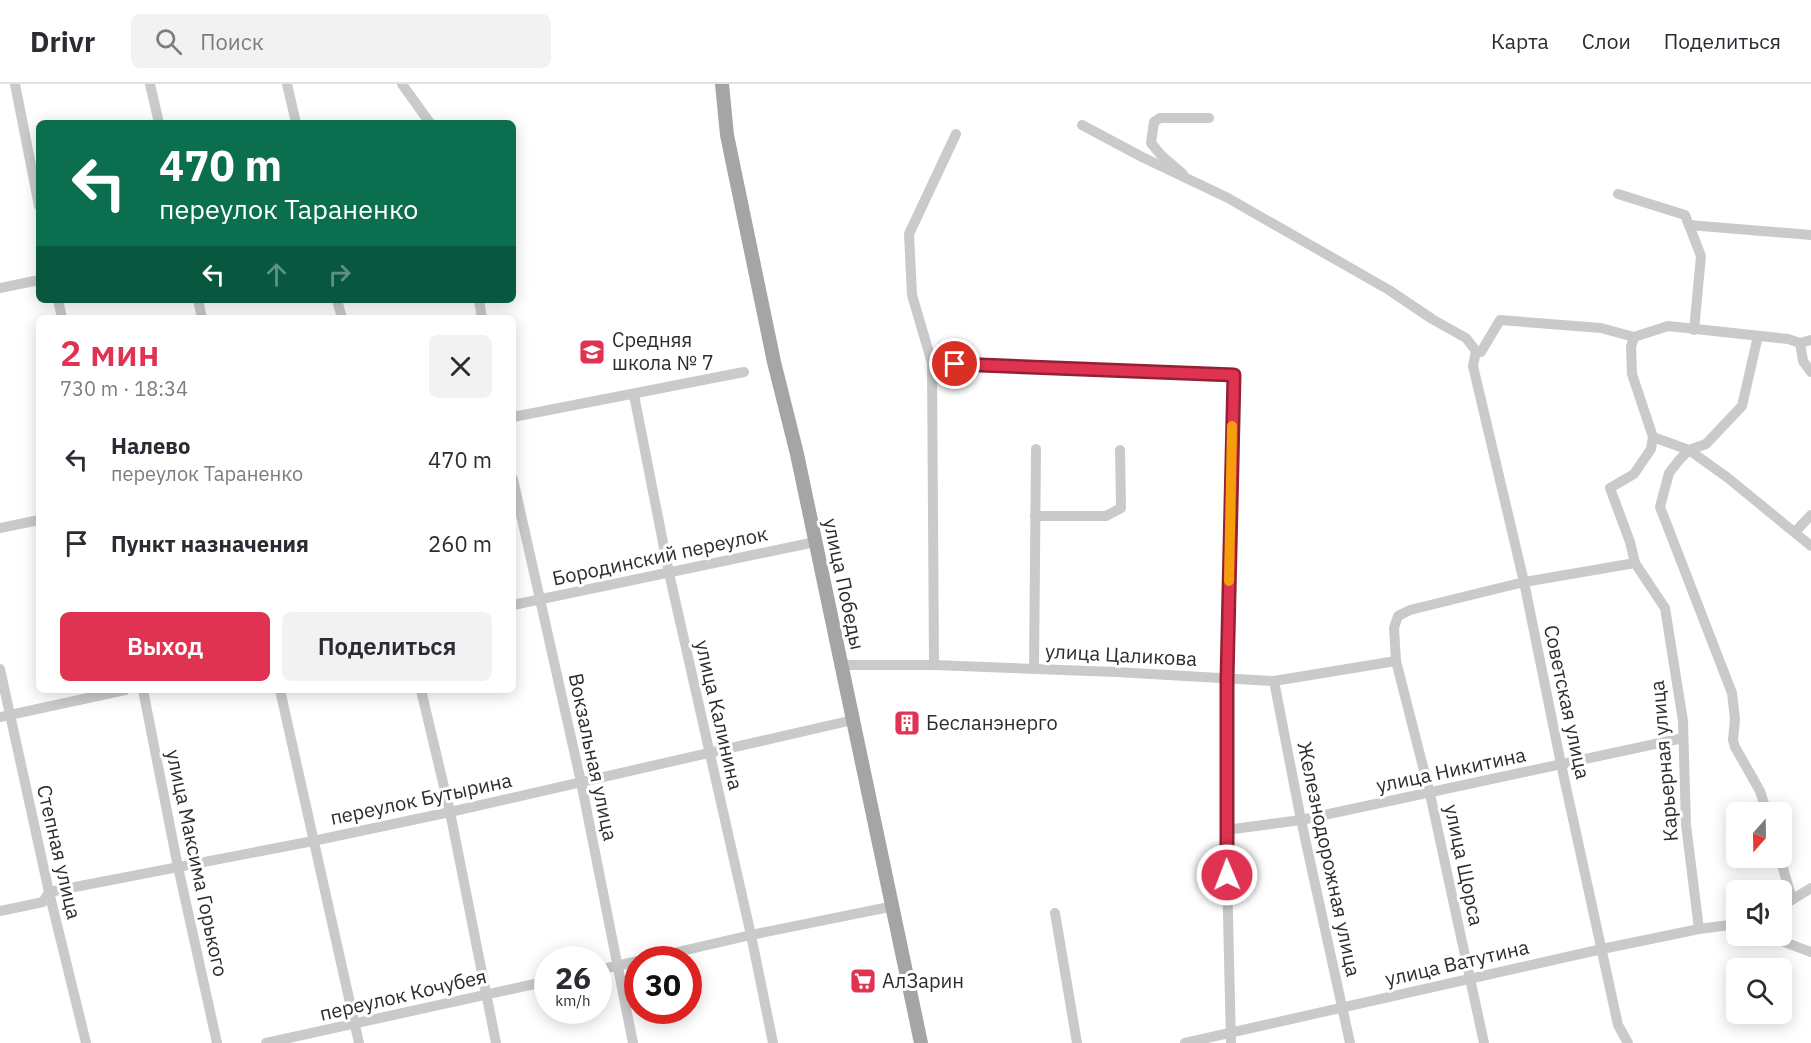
<!DOCTYPE html>
<html lang="ru">
<head>
<meta charset="utf-8">
<style>
	body { margin:0; font-family:"IBM Plex Sans",sans-serif; background:#f2f2f3; color:#2b2b33; height:100vh; display:flex; flex-direction:column; font-size:22px; white-space:nowrap }
	* { box-sizing:border-box; margin:0 }
	p { font-size:20px; color:#7c7c81 }
	.icon { flex:none; width:33px; height:33px; fill:none; stroke:currentColor; stroke-width:2; stroke-linecap:round; stroke-linejoin:round }
	.map { position:relative; flex:1; overflow:hidden }
	.details { position:absolute; left:36px; top:231px; width:480px; height:378px; display:flex; flex-direction:column; background:#fff; border-radius:9px; box-shadow:0 3px 15px #0003 }
	.details>* { flex:none }
	.hud { position:absolute; left:36px; top:36px; width:480px; height:183px; border-radius:9px; box-shadow:0 3px 15px #0003; background:#0b6e4f; color:#fff; overflow:hidden }
	.needle { width:39px; rotate:200deg }
	.tools { position:absolute; left:1726px; top:718px; display:grid; gap:12px }
	.tools a { display:grid; place-items:center; width:66px; height:66px; border-radius:9px; background:#fff; box-shadow:0 3px 15px #0003; font-size:30px }
	.speed { position:absolute; left:534px; top:862px; display:flex; gap:12px; font-size:30px; font-weight:700; text-align:center }
	.speed>* { display:grid; place-content:center; width:78px; height:78px; border-radius:50%; background:#fff; box-shadow:0 3px 15px #0003; line-height:1 }
	.speed small { font-size:15px; font-weight:400 }
	.speed .limit { border:9px solid #d22; background:#fff; color:#111 }
	.pin { position:absolute; display:grid; place-items:center; width:51px; height:51px; color:#fff; margin:-26px; border:3px solid #fff; border-radius:50%; box-shadow:0 2px 6px #0007 }
	.me { position:absolute; width:66px; margin:-33px; rotate:359deg; stroke-linejoin:round; filter:drop-shadow(0 0 4px #0008) }
	.turn { display:flex; align-items:center; gap:21px; height:126px; padding:0 24px; font-size:27px }
	.turn .icon { width:78px; height:78px; stroke-width:2.5 }
	.turn b { display:block; font-size:42px; line-height:51px }
	.lanes { display:flex; align-items:center; height:57px; padding:0 24px; background:#0003; justify-content:center; gap:30px; direction:ltr }
	.lanes .off { opacity:.35 }
	.round { display:grid; place-items:center; flex:none; width:63px; height:63px; border-radius:9px; background:#f2f2f3 }
	.overview { display:flex; align-items:center; justify-content:space-between; height:102px; padding:0 24px }
	h1 { font-size:36px; font-weight:600; line-height:45px; color:#e03352 }
	.primary-button { display:flex; gap:12px; margin-top:auto; padding:12px 24px }
	.primary-button a { flex:1; height:69px; border-radius:9px; background:#e03352; color:#fff; font-size:24px; font-weight:600; line-height:69px; text-align:center }
	.primary-button a+a { background:#f2f2f3; color:#2b2b33 }
	ul { padding:0; list-style:none }
	li { display:flex; align-items:center; gap:18px; height:84px; padding:0 24px }
	li div { flex:1 }
	li b { display:block; font-size:22px }
	li em { font-style:normal }
	header { display:flex; align-items:center; gap:36px; box-sizing:border-box; height:84px; padding:0 30px; background:#fff; border-bottom:2px solid #e1e1e2 }
	header strong { font-size:28px }
	nav { display:flex; gap:33px; margin-inline-start:auto; font-size:21px }
	.search { width:420px; height:54px; background:#f2f2f3; display:flex; align-items:center; gap:15px; box-sizing:border-box; padding:0 21px; border-radius:9px; color:#7c7c81; font-size:22px }
	.map>svg:first-child { display:block }
	.lines { fill:none; stroke-linecap:round; stroke-linejoin:round }
	.minor { stroke:#cacaca; stroke-width:10 }
	.major { stroke:#a5a5a5; stroke-width:14 }
	.route-casing { stroke:#922135; stroke-width:15 }
	.route { stroke:#e03352; stroke-width:10 }
	.slow { stroke:#f59e0b; stroke-width:10 }
	.labels { text-anchor:middle; stroke-width:6; stroke-linejoin:round; paint-order:stroke }
	.poi-label { font-size:20px; fill:#2d2d2d; stroke:#fff; text-anchor:start }
	.street-label { font-size:20px; fill:#2d2d2d; stroke:#fff }
</style>
</head>
<body>
<header>
<strong>Drivr</strong>
<div class="search"><svg class="icon" aria-label="search" viewBox="0 0 24 24"><circle cx="10" cy="10" r="6"/><path d="M15 15l6 6"/></svg>Поиск</div>
<nav><a>Карта</a><a>Слои</a><a>Поделиться</a></nav>
</header>
<div class="map">
<svg width="1811" height="959" viewBox="0 0 1811 959">
	<rect width="100%" height="100%" fill="#fff"/>
	<g class="lines">
		<g class="minor">
			<path d="M15,0L39,122"/>
			<path d="M150,0L159,39"/>
			<path d="M287,0L296,39"/>
			<path d="M402,0L430,39"/>
			<path d="M1082,41L1142,73L1228,114L1389,206L1432,235L1466,254L1476,267L1473,282L1524,498L1561,680L1618,941L1628,959"/>
			<path d="M1183,90L1161,71L1151,59L1154,38L1160,34H1209"/>
			<path d="M1618,110L1685,131L1701,172L1694,246"/>
			<path d="M1689,141L1811,151"/>
			<path d="M0,204L39,196"/>
			<path d="M58,216L62,234"/>
			<path d="M198,216L202,234"/>
			<path d="M337,216L342,234"/>
			<path d="M479,216L482,234"/>
			<path d="M1758,252L1742,322L1706,360L1689,366L1680,375L1669,389L1660,423L1732,609L1735,635L1733,656L1735,663L1760,707L1767,729"/>
			<path d="M1634,253L1668,242L1788,255L1800,259"/>
			<path d="M1811,256L1800,259L1803,277L1811,288"/>
			<path d="M1476,267L1481,268L1500,236L1601,244L1634,253L1631,263L1632,290L1653,353L1651,365L1634,390L1610,404L1630,458L1635,479L1665,524L1683,637L1686,741L1699,845"/>
			<path d="M932,279L1234,291L1227,595L1226,746L1231,959"/>
			<path d="M634,311L669,489L751,851L773,959"/>
			<path d="M513,333L744,288"/>
			<path d="M1653,353L1689,366L1728,394L1811,462"/>
			<path d="M513,395L581,698L633,959"/>
			<path d="M1035,432H1106L1121,424L1120,366"/>
			<path d="M0,444L39,436"/>
			<path d="M1795,448L1811,431"/>
			<path d="M513,521L815,458"/>
			<path d="M1396,577L1430,710L1484,959"/>
			<path d="M842,581H934L1116,588L1274,597L1396,577L1394,544L1398,532L1410,526L1524,498L1635,479"/>
			<path d="M934,581L932,279L912,211L909,150L956,50"/>
			<path d="M0,585L49,808L86,959"/>
			<path d="M1034,585L1036,365"/>
			<path d="M1274,597L1301,736L1350,959"/>
			<path d="M143,606L178,783L217,959"/>
			<path d="M280,606L359,959"/>
			<path d="M421,606L450,728L496,959"/>
			<path d="M0,633L125,606"/>
			<path d="M1226,746L1301,736L1683,654"/>
			<path d="M1780,774L1792,815"/>
			<path d="M1782,822L1811,804"/>
			<path d="M0,827L43,818L49,808L313,757L450,728L853,636"/>
			<path d="M1055,829L1077,959"/>
			<path d="M1768,852L1811,868"/>
			<path d="M643,876L751,851L894,822"/>
			<path d="M598,886L638,877"/>
			<path d="M266,959L548,897"/>
			<path d="M1185,959L1602,865L1699,845L1737,840"/>
		</g>
		<path class="major" d="M722,0L727,51L774,278L797,370L921,959"/>
	</g>
	<g class="lines">
		<defs>
			<path id="route" d="M955,280L1234,291L1227,595V791"/>
		</defs>
		<use href="#route" class="route-casing"/>
		<use href="#route" class="route"/>
		<path class="slow" d="M1229,497L1232,342"/>
	</g>
	<defs>
		<symbol id="school-square" viewBox="-11 -11 22 22"><rect x="-9" y="-9" width="18" height="18" rx="4" fill="#e03352" stroke="#fff"/><path d="M0-5L7-2L0 1L-7-2ZM-4 1L0 2.5L4 1V4Q0 6-4 4Z" fill="#fff"/></symbol>
		<symbol id="building-square" viewBox="-11 -11 22 22"><rect x="-9" y="-9" width="18" height="18" rx="4" fill="#e03352" stroke="#fff"/><path d="M-4-6H4V6H1V3H-1V6H-4ZM-2.5-4.3h1.7v1.8h-1.7ZM.8-4.3h1.7v1.8H.8ZM-2.5-1h1.7V.8h-1.7ZM.8-1h1.7V.8H.8Z" fill="#fff"/></symbol>
		<symbol id="supermarket-square" viewBox="-11 -11 22 22"><rect x="-9" y="-9" width="18" height="18" rx="4" fill="#e03352" stroke="#fff"/><path d="M-6-5.5h2.5l.6 2H6L4.5 2H-2.5L-4.4-4H-6ZM-1.5 3.2a1.3 1.3 0 1 0 .1 0ZM3 3.2a1.3 1.3 0 1 0 .1 0Z" fill="#fff"/></symbol>
	</defs>
	<g fill-rule="evenodd">
		<use href="#school-square" x="577" y="253" width="30" height="30"/>
		<use href="#building-square" x="892" y="624" width="30" height="30"/>
		<use href="#supermarket-square" x="848" y="882" width="30" height="30"/>
	</g>
	<g class="labels">
		<g class="poi-label">
			<text x="612" y="263">Средняя<tspan x="612" dy="23">школа № 7</tspan></text>
			<text x="926" y="646">Бесланэнерго</text>
			<text x="882" y="904">АлЗарин</text>
		</g>
		<g class="street-label">
			<text transform="translate(660 472) rotate(-12)" y="7">Бородинский переулок</text>
			<text transform="translate(844 500) rotate(78)" y="7">улица Победы</text>
			<text transform="translate(1121 571) rotate(3)" y="7">улица Цаликова</text>
			<text transform="translate(1567 618) rotate(78)" y="7">Советская улица</text>
			<text transform="translate(719 631) rotate(77)" y="7">улица Калинина</text>
			<text transform="translate(593 673) rotate(78)" y="7">Вокзальная улица</text>
			<text transform="translate(1664 677) rotate(-95)" y="7">Карьерная улица</text>
			<text transform="translate(1451 686) rotate(-12)" y="7">улица Никитина</text>
			<text transform="translate(421 715) rotate(-12)" y="7">переулок Бутырина</text>
			<text transform="translate(59 768) rotate(77)" y="7">Степная улица</text>
			<text transform="translate(1329 775) rotate(78)" y="7">Железнодорожная улица</text>
			<text transform="translate(197 779) rotate(78)" y="7">улица Максима Горького</text>
			<text transform="translate(1464 781) rotate(78)" y="7">улица Щорса</text>
			<text transform="translate(1457 879) rotate(-13)" y="7">улица Ватутина</text>
			<text transform="translate(403 911) rotate(-13)" y="7">переулок Кочубея</text>
		</g>
	</g>
</svg>
<div class="tools">
<a><svg class="needle" viewBox="-14 -14 28 28"><path d="M0-13l5 13h-10z" fill="#e53935"/><path d="M0 13l5-13h-10z" fill="#7c7c81"/></svg></a>
<a><svg class="icon" aria-label="sound" viewBox="0 0 24 24"><path d="M4 9h4l5-4v14l-5-4H4zM17 9q2 3 0 6"/></svg></a>
<a><svg class="icon" aria-label="search" viewBox="0 0 24 24"><circle cx="10" cy="10" r="6"/><path d="M15 15l6 6"/></svg></a>
</div>
<div class="speed"><div>26<small>km/h</small></div><div class="limit">30</div></div>
<div class="pin" style="left:955px;top:280px;background:#d93025"><svg class="icon" aria-label="arrive" viewBox="0 0 24 24"><path d="M6 21V4h12l-3 4 3 4H6"/></svg></div>
<svg class="me" style="left:1227px;top:791px" viewBox="-20 -20 40 40"><circle r="17" fill="#e03352" stroke="#fff" stroke-width="3"/><path d="M0-11L8 9 0 5-8 9z" fill="#fff"/></svg>
<div class="hud">
<div class="turn"><svg class="icon" aria-label="left" viewBox="0 0 24 24"><path d="M17 20v-9H6M10 6l-5 5 5 5"/></svg><div><b>470 m</b>переулок Тараненко</div></div>
<div class="lanes"><svg class="icon" aria-label="left" viewBox="0 0 24 24"><path d="M17 20v-9H6M10 6l-5 5 5 5"/></svg><svg class="icon off" aria-label="ahead" viewBox="0 0 24 24"><path d="M12 20V5M6 11l6-6 6 6"/></svg><svg class="icon off" aria-label="right" viewBox="0 0 24 24"><path d="M7 20v-9h11M14 6l5 5-5 5"/></svg></div>
</div>
<section class="details">
<div class="overview"><div><h1>2 мин</h1><p>730 m · 18:34</p></div><a class="round"><svg class="icon" aria-label="close" viewBox="0 0 24 24"><path d="M6 6l12 12M18 6L6 18"/></svg></a></div>
<ul>
<li><svg class="icon" aria-label="left" viewBox="0 0 24 24"><path d="M17 20v-9H6M10 6l-5 5 5 5"/></svg><div><b>Налево</b><p>переулок Тараненко</p></div><em>470 m</em></li>
<li><svg class="icon" aria-label="arrive" viewBox="0 0 24 24"><path d="M6 21V4h12l-3 4 3 4H6"/></svg><div><b>Пункт назначения</b></div><em>260 m</em></li>
</ul>
<div class="primary-button"><a>Выход</a><a>Поделиться</a></div>
</section>
</div>
</body>
</html>
